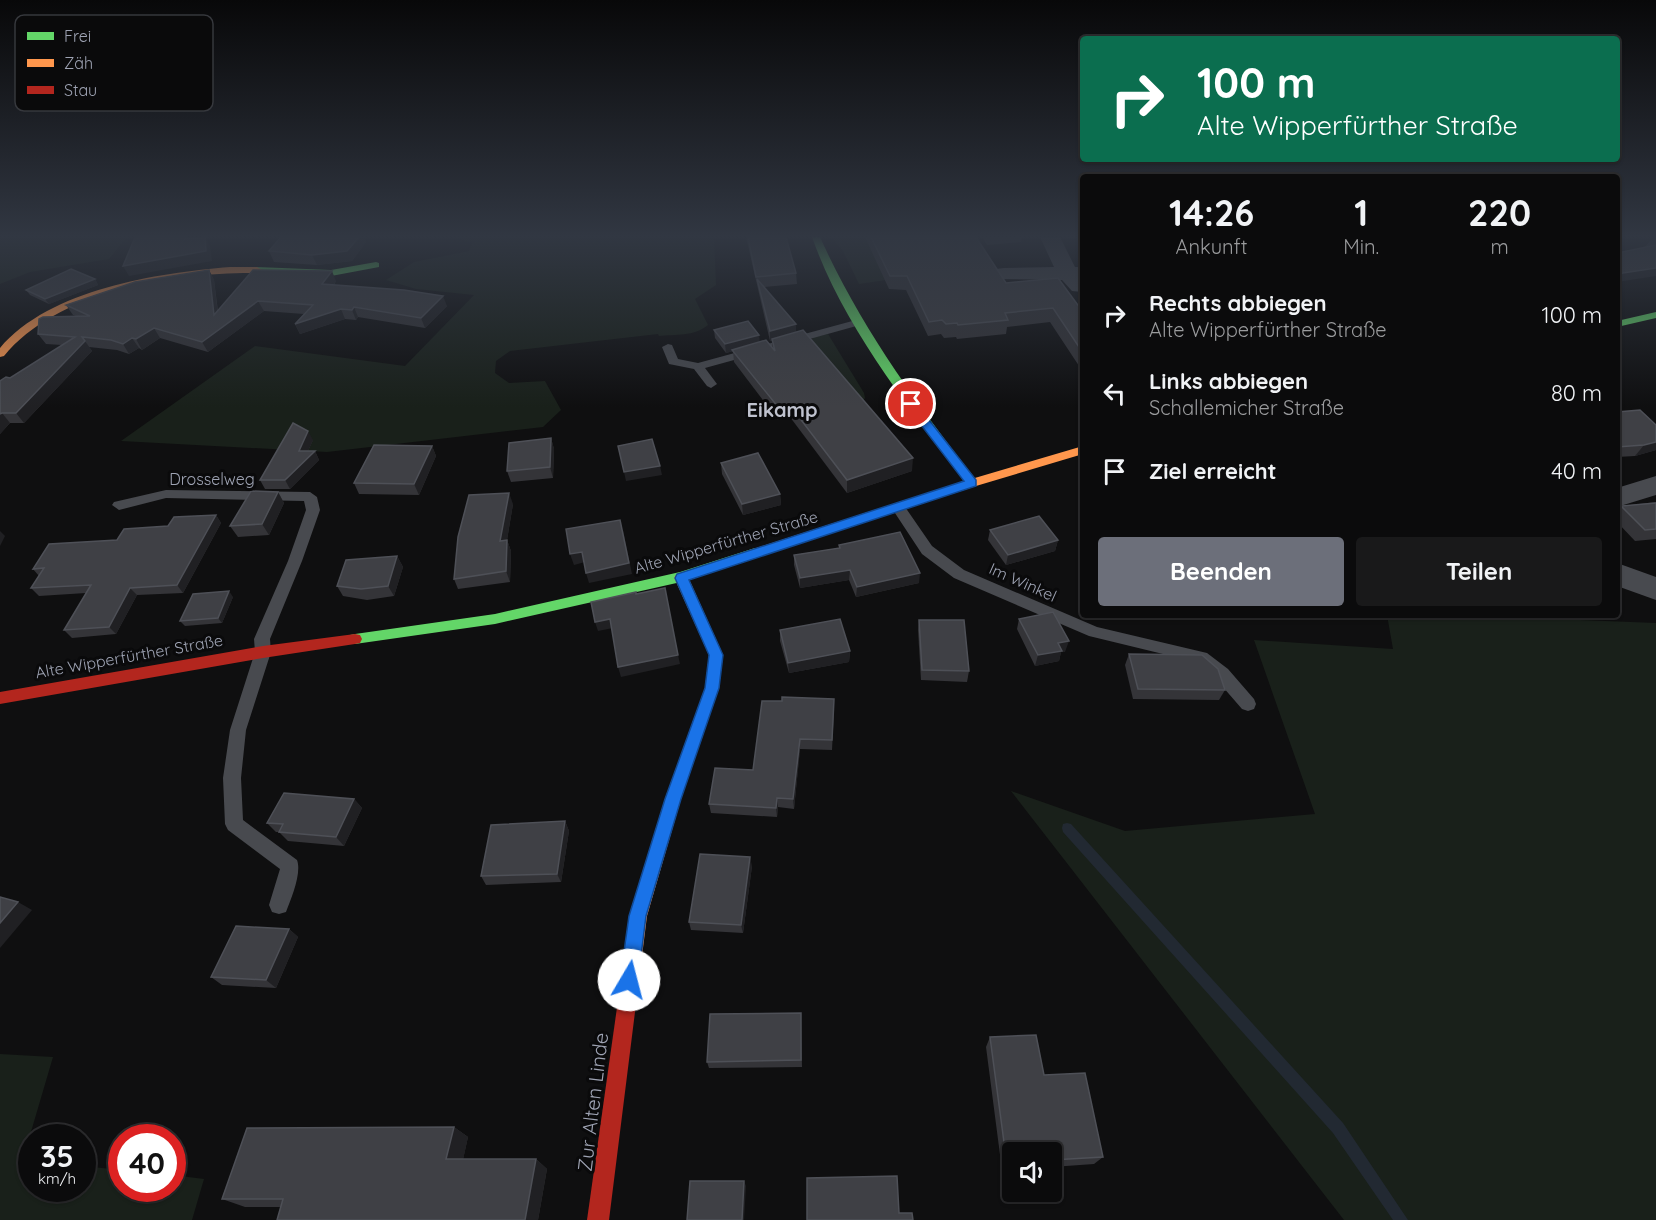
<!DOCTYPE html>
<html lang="de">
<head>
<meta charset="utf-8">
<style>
	body { margin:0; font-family:Quicksand,sans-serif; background:#19191a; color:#f1f3f6; height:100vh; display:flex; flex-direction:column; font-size:22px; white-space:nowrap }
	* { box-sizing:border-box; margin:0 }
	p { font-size:20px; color:#9a9b9d }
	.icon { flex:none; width:33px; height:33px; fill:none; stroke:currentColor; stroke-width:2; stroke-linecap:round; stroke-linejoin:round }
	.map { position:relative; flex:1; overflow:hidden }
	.details { position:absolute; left:1080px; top:174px; width:540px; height:444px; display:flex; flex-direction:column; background:#0b0b0c; border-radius:6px; box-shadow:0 2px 4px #0004,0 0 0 2px #2b2b2d }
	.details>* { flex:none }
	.hud { position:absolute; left:1080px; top:36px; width:540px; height:126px; border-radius:6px; box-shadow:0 2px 4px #0004,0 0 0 2px #2b2b2d; background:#0b6e4f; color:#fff; overflow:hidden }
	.tools { position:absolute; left:1002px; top:1142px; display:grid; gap:12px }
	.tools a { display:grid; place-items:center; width:60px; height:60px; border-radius:6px; background:#0b0b0c; box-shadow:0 2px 4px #0004,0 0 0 2px #2b2b2d; font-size:30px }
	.speed { position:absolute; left:18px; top:1124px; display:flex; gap:12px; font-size:30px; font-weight:700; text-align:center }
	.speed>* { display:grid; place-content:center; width:78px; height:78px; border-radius:50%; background:#0b0b0c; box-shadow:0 2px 4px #0004,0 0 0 2px #2b2b2d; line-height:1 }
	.speed small { font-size:15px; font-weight:400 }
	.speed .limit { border:9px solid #d22; background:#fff; color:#111 }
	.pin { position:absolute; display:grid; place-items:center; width:51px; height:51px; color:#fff; margin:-26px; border:3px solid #fff; border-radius:50%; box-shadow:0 2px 6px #0007 }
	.me { position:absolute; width:66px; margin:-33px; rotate:8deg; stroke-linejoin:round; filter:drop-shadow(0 0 4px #0008) }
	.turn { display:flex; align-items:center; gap:21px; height:126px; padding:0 18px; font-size:27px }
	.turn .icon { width:78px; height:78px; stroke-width:2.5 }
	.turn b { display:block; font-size:42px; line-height:51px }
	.eta { display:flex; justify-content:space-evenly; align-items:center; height:102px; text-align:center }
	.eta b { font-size:36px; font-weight:800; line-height:42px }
	.cta { display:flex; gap:12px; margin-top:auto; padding:12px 18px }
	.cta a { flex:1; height:69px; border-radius:6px; background:#6c6f7a; color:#fff; font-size:24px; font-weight:800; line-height:69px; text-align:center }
	.cta a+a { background:#19191a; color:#f1f3f6 }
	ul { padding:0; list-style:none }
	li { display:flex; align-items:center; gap:18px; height:78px; padding:0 18px }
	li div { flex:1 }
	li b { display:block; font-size:22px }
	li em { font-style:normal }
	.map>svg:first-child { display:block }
	.green { fill:#19201a }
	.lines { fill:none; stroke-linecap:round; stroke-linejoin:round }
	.stream { fill:#222932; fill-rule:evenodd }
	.lane { fill:#484a4f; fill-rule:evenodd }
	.street { fill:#484a4f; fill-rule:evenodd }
	.fast { fill:#63d668; fill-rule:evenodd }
	.slow { fill:#ff974d; fill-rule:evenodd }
	.jam { fill:#b3261e; fill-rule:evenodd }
	.wall { fill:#343438 }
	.shaded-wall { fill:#202023 }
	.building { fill:#3f4045; stroke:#4e5057; stroke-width:1.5 }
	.route { fill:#1a73e8; stroke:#114b97; stroke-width:1.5 }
	.labels { text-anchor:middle; stroke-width:6; stroke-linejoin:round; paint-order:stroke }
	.street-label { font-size:16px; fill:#9ea3b3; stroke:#0a0a0b }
	.quarter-label { font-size:20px; font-weight:bold; fill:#bfc2ce; stroke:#0a0a0b }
	.near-street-label { font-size:20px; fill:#9ea3b3; stroke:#0a0a0b }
	.key { fill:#0a0a0b; stroke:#36383d; stroke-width:1.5 }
	.key-label { font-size:16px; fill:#9ea3b3 }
</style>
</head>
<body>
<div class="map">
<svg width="1656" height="1220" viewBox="0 0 1656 1220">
	<rect width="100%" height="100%" fill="#0f0f10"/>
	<g class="green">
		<path d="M0,237H127L109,259L30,272L0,284Z"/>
		<path d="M455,237H714L716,285L695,299L708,325C694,337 675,334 659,336L658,334L510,351L496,361L495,373L509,383L545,381L561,410L543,427L327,452L121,441L255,346L405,366L474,295L416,289L386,280L414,262L469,251L472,243Z"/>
		<path d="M831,237H866L886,280L859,284L843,251Z"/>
		<path d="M828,334L864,393L865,398L862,402L810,341L814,337Z"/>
		<path d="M1387,615H1455L1656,623V1220H1344L1011,791L1125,831L1315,814L1254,640L1393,649Z"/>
		<path d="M0,1054L53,1057L23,1159L31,1161L32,1188H82L83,1166L121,1170L122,1188H172L173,1175L204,1179L192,1220H0Z"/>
	</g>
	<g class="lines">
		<path class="stream" d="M1067,823L1071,824L1343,1123L1408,1220H1393L1333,1133L1063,832L1062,828L1063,824Z"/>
		<g class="lane">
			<path d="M856,320L861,323L860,325L705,368L717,384L711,388L707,386L694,369L669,364L662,347L668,344L672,345L678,359L698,363Z"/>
			<path d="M166,490L310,492L317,497L320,510L302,561L270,639L271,652L246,730L241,778L243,820L297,860C302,873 291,899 286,912L279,914L272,912L269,905L280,869L228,830L225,824L223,778L230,730L255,652L254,639L288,561L306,510L304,501L166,498L119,510L112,505L114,502Z"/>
			<path d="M898,502L903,504L932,546L964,570L1097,627L1207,653L1228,669L1254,699L1256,704L1254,709L1248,711L1242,709L1216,679L1196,662L1089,636L954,578L922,554L891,507Z"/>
		</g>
		<g class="street">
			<path d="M1040,237H1060L1075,267H1083V292L1072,291L1062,280L996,279L993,274L996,269L1004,268L1054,267Z"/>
			<path d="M1656,476V495L1617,507V488Z"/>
			<path d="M1617,563L1656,577V600L1617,586Z"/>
		</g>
		<g class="fast">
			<path d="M812,237H820C860,326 916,403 976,480L978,483L976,486H968C910,409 844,328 812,237Z"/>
			<path d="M376,262L379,263V267L331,276L257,273L252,270L257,267L331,270Z"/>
			<path d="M1656,312V318L1617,327V321Z"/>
			<path d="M755,548L761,553L760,556L681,582L495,624L355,644L350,643L348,639L350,635L355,634L495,614L680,572Z"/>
		</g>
		<g class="slow">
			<path d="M230,267H257L262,270L257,273C176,272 58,290 4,356L0,357V348C50,289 157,273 230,267Z"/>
			<path d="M1083,446V454L976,486L760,556H750L749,553L750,550L968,480Z"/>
			<path d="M681,572L688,577L723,655L719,688L681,799L647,916L640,972L637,978L631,981L625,978L622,972L629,916L665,799L705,688L709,655L674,577Z"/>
		</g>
		<g class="jam">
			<path d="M355,634L360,635L362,639L360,643L355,644L263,658L0,704V692L263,646Z"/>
			<path d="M631,963L637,966L640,972L609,1220H587L622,972L625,966Z"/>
		</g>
	</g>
	<g class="wall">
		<path d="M746,237H786L796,273L797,284L764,287L796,324V332L912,471L847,493L790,417L778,420L734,362L733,351L726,353L715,338L714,330L760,342L772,348V341H770Z"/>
		<path d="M865,237H976L1006,283L1083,312V372L1050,322L1007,327L1006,334L957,339L956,337L944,338L941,334L928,336L906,290L889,289Z"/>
		<path d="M982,237H1022L1021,242L987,245Z"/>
		<path d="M1068,237H1083V251L1076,237L1068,238Z"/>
		<path d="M1655,237H1656V276L1645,247L1651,240L1653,239Z"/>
		<path d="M366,242L352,261L317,265L274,262L269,251Z"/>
		<path d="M209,270L214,280L218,311L336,281L334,285L447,306L425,328L358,317L356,320L345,319L300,334L295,324L304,314L264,311L208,352L160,338L142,350L139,348L129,354L117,350L89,347L92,351L24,423H10L0,434V381L10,378L62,345L46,344L38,334L76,316L73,315L66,305Z"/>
		<path d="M95,279L98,285L49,304L30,295L26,290Z"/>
		<path d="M1617,412L1656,450L1635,456L1617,457Z"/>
		<path d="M551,438L554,449L553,478L511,482L507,471Z"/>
		<path d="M313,440L308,451H315L319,460L290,489H265L260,480Z"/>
		<path d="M432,446L436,456L419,495L359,494L354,483Z"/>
		<path d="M721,463L780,494L781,505L743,515L722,474Z"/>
		<path d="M278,492L284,503L269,535L238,537L230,526Z"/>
		<path d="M1656,502V539L1635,541L1617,522V510L1621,506Z"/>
		<path d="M513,504L507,540L511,551L510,582L458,589L454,579Z"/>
		<path d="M216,515L221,523L183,593L137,595L116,634L72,638L64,630L86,593L39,596L31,588L39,576L33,569L117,540L168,526Z"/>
		<path d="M990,530L1058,540L1055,551L1006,565L988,540Z"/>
		<path d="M839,545L919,583L856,597L849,580L800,588L794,565V555L839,548Z"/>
		<path d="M397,556L403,567L394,596L367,600L343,596L337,586Z"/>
		<path d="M233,597L222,623L185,626L180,621Z"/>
		<path d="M1019,619L1065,652H1061L1059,661L1035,666L1017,629Z"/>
		<path d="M919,620L969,671L967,682L921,680L918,630Z"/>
		<path d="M780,630L850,651L849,662L789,673L780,641Z"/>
		<path d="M1129,654L1225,690L1219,700L1133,699L1125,665Z"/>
		<path d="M834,710L832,750L800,749L794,809L778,807L777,817L711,813L709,804Z"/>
		<path d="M354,799L362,808L344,846L288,841L279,832H276L267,823Z"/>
		<path d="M565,821L569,831L561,882L486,885L481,876Z"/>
		<path d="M752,866L743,933L691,930L689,922Z"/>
		<path d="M289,929L298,937L276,988L222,985L211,977Z"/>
		<path d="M801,1020L802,1067L709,1068L707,1062Z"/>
		<path d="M990,1037L1044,1075L1103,1157L1094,1164L1052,1167V1152H1012L1055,1194L1048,1200L1006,1201L986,1047Z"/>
		<path d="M454,1127L468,1137L463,1159H536L547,1169L538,1220H277L281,1207H245L222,1199Z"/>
	</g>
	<g class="shaded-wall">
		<path d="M205,237L210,246L212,261L129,276L123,266Z"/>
		<path d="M359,237H364L366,242L352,261L317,265L312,255Z"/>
		<path d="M1656,268V276L1617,282V274Z"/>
		<path d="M209,270L214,280L219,325L214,315Z"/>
		<path d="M332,271L336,281L327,294L322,284Z"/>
		<path d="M95,279L98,285L49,304L45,299Z"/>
		<path d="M443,296L447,306L425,328L421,318Z"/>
		<path d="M258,301L264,311L208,352L202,342Z"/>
		<path d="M354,307L358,317L356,320L352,310Z"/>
		<path d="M341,309L345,319L300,334L295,324Z"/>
		<path d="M796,324V334L770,341V331Z"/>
		<path d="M154,328L160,338L142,350L136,339Z"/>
		<path d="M759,335L760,344L732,350L733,351L726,353L725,344Z"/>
		<path d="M132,338L139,348L129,354L123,344Z"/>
		<path d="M85,341L92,351L24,423L16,413Z"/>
		<path d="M789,404L790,417L778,420V407Z"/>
		<path d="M2,413L10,423L0,434V414Z"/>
		<path d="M308,431L313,440L304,460L299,451Z"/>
		<path d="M551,438L554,449L553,478L550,467Z"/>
		<path d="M1656,442V450L1635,456L1644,445Z"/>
		<path d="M432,446L436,456L419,495L414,484Z"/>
		<path d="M315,451L319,460L290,489L285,480Z"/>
		<path d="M913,458L912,471L847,493V480Z"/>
		<path d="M660,466L662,475L626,481L624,472Z"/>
		<path d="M278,492L284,503L269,535L262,524Z"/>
		<path d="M509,493L513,504L505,552L500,541Z"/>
		<path d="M780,494L781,505L743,515L742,504Z"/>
		<path d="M216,515L221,523L183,593L177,585Z"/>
		<path d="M623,530L632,574L589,583L586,573Z"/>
		<path d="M0,531L5,536L0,546Z"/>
		<path d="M507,540L511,551L510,582L506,571Z"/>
		<path d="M1058,540L1055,551L1006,565L1008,555Z"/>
		<path d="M582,552L585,562L574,565L570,554Z"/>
		<path d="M397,556L403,567L394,596L388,586Z"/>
		<path d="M850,570L849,580L800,588V578Z"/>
		<path d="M920,573L919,583L856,597L857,587Z"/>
		<path d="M130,588L137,595L116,634L109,627Z"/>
		<path d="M229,591L233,597L222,623L218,618Z"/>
		<path d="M610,619L613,628L598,631L595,622Z"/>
		<path d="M1069,641L1065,652H1061L1059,661L1035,666L1038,655L1058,643Z"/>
		<path d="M850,651L849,662L789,673L788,663Z"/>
		<path d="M678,655L680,664L621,677L618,667Z"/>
		<path d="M800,739V749L794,809L793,799Z"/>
		<path d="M777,798L778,807L777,817L776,808Z"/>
		<path d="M354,799L362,808L344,846L336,837Z"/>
		<path d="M565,821L569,831L561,882L557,874Z"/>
		<path d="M750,857L752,866L743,933L741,925Z"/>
		<path d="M18,902L32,910L0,948V923Z"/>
		<path d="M289,929L298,937L276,988L266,980Z"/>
		<path d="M454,1127L468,1137L461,1169L446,1159Z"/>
		<path d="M536,1159L547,1169L538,1220H525Z"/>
		<path d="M744,1181L746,1186L744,1220H742Z"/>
	</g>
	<g class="building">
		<path d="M135,237H186L185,239L205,237L206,251L123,266Z"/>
		<path d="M281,237H359L347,251L312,255L269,251Z"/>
		<path d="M748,237H786L796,273L756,277Z"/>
		<path d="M871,237H976L1006,283L1058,278L1083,312V353L1053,308L1005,313L1008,320L958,325L957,323L946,324L942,320L929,322L907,276H890Z"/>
		<path d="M1656,245V268L1617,274V253Z"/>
		<path d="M71,269L95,279L45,299L26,290Z"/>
		<path d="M209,270L214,315L253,270L332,271L322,284L404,290L443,296L421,318L354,307L352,310L341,309L295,324L313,305L258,301L202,342L154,328L136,339L132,338L123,344L111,340L82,337L85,341L16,413H2L0,414V381L6,377L10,378L75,337L38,334L39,319L43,317L90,316L66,305L135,282Z"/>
		<path d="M757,279L796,324L770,331Z"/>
		<path d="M748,321L759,335L725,344L714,330Z"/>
		<path d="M803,330L913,458L847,480L789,404L778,407L732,350L766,340L775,351L772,339Z"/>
		<path d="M1640,410L1656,425V442L1644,445L1617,447V412Z"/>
		<path d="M293,423L308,431L299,451H315L285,480H260Z"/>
		<path d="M551,438L550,467L507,471L509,443Z"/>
		<path d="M652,439L660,466L624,472L618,446Z"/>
		<path d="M374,445L432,446L414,484L354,483Z"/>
		<path d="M758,453L780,494L742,504L721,463Z"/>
		<path d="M251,491L278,492L262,524L230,526Z"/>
		<path d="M509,493L500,541L507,540L506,571L454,579L458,537L469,495Z"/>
		<path d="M1656,503V529L1645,530L1621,506Z"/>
		<path d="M216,515L177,585L130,588L109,627L64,630L91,585L31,588L44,568L33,569L49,544L117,540L124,529L168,526L174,517Z"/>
		<path d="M1039,516L1058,540L1008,555L990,530Z"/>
		<path d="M620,520L629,563L586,573L582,552L570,554L566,529Z"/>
		<path d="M900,532L920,573L857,587L850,570L800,578L794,555L840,548L839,545Z"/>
		<path d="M397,556L388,586L361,589L337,586L346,560Z"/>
		<path d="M665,588L678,655L618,667L610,619L595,622L591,602L636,592V594Z"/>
		<path d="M229,591L218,618L180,621L193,594Z"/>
		<path d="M1053,612L1069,641L1058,643L1062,651L1038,655L1019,619Z"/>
		<path d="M840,619L850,651L788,663L780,630Z"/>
		<path d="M919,620H964L969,671L922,670Z"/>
		<path d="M1129,654L1202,655L1218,669L1225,690L1138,689Z"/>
		<path d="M782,697L834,699L832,740L800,739L793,799L777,798L776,808L709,804L715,768L753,770L762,701H782Z"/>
		<path d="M284,793L354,799L336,837L279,832L283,824L267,823Z"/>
		<path d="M565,821L557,874L481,876L491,825Z"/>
		<path d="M700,854L750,857L741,925L689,922Z"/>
		<path d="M0,897L18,902L0,923Z"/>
		<path d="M236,926L289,929L266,980L211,977Z"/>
		<path d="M801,1013V1060L707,1062L710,1014Z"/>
		<path d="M1036,1035L1044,1075L1085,1073L1103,1157L1052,1160V1152H1012V1191H1052V1176L1055,1194L1011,1195L990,1037Z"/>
		<path d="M454,1127L446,1159H536L525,1220H277L283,1199H222L247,1128Z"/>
		<path d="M897,1176L899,1213H912L913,1220H807V1178Z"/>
		<path d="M690,1181H744L742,1220H687Z"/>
	</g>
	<linearGradient id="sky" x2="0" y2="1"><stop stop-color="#080809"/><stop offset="0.58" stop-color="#313742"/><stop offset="1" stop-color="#313742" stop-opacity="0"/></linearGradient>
	<rect width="1656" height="407" fill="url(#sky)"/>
	<path class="route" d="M911,401L915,402L976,480V486L689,580L723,655L719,688L681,799L646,916L638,980L635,986L629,989L622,986L620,980L629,916L665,799L705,688L709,655L675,578L677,574L964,481L905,404Z"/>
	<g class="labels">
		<g class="street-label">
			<text x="212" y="485">Drosselweg</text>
			<text transform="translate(726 542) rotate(-16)" y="6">Alte Wipperfürther Straße</text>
			<text transform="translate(1023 582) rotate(24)" y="6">Im Winkel</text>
			<text transform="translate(129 656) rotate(-10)" y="6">Alte Wipperfürther Straße</text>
		</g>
		<g class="quarter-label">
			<text x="782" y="417">Eikamp</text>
		</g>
		<g class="near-street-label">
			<text transform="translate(593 1102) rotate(-83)" y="7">Zur Alten Linde</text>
		</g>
	</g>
	<rect x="15" y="15" width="198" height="96" rx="9" class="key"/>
	<rect x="27" y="32" width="27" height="8" fill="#63d668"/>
	<rect x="27" y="59" width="27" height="8" fill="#ff974d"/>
	<rect x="27" y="86" width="27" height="8" fill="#b3261e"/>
	<g class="key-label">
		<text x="64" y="42">Frei</text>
		<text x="64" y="69">Zäh</text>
		<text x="64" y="96">Stau</text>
	</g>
</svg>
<div class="tools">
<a><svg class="icon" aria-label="sound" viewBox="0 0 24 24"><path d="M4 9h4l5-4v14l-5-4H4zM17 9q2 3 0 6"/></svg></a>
</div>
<div class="speed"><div>35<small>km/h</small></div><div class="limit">40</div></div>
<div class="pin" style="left:911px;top:404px;background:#d93025"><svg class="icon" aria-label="arrive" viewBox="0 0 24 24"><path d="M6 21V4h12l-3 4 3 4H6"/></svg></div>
<svg class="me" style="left:629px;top:980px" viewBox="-20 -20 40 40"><circle r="19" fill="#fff"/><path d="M0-13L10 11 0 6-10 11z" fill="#1a73e8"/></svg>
<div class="hud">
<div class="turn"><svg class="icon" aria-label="right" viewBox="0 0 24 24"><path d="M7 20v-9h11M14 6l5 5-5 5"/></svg><div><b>100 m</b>Alte Wipperfürther Straße</div></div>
</div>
<section class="details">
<div class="eta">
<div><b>14:26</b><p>Ankunft</p></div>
<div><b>1</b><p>Min.</p></div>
<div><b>220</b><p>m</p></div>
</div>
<ul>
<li><svg class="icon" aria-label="right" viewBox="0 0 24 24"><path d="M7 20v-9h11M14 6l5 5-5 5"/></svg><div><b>Rechts abbiegen</b><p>Alte Wipperfürther Straße</p></div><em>100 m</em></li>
<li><svg class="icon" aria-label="left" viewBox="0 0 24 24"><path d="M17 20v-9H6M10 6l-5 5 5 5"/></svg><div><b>Links abbiegen</b><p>Schallemicher Straße</p></div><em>80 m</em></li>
<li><svg class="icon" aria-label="arrive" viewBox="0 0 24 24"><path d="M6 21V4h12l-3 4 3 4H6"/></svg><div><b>Ziel erreicht</b></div><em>40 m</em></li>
</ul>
<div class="cta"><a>Beenden</a><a>Teilen</a></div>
</section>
</div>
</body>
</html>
